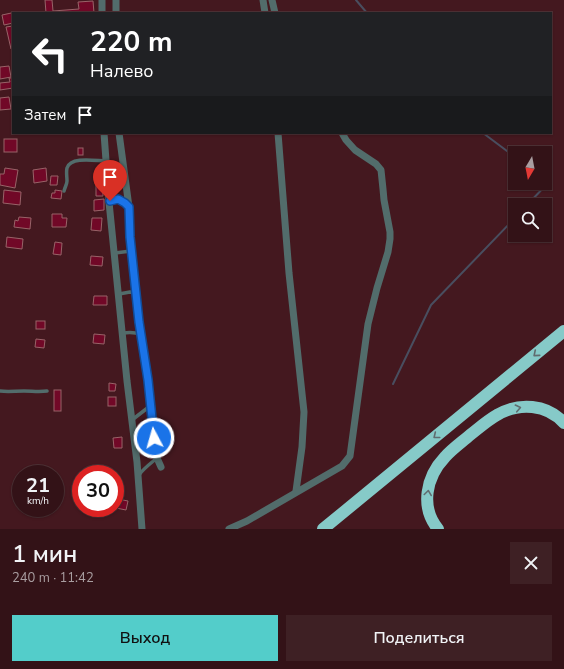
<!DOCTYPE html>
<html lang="ru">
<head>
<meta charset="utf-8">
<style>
	body { margin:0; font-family:"Nunito Sans",sans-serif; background:#3e2024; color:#f1f3f6; height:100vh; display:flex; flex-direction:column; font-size:15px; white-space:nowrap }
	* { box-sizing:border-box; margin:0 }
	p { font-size:13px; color:#a99ea1 }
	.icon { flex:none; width:22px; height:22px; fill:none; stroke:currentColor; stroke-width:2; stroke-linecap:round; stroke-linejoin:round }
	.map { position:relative; height:529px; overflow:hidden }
	.drawer { display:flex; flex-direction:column; background:#331217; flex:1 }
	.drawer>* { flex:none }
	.top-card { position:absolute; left:12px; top:12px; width:540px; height:122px; border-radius:0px; box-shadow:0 1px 3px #0004,0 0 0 1px #4e3236; background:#202124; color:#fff; overflow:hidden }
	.needle { width:26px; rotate:190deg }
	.controls { position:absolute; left:508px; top:146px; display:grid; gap:8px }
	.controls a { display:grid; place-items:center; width:44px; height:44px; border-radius:0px; background:#331217; box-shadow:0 1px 3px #0004,0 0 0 1px #4e3236; font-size:20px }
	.speed { position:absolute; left:12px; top:465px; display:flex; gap:8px; font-size:20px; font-weight:700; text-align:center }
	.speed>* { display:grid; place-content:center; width:52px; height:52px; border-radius:50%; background:#331217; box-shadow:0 1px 3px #0004,0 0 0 1px #4e3236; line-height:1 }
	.speed small { font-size:10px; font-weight:400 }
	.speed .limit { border:6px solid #d22; background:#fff; color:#111 }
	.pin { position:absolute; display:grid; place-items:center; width:34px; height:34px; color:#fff; margin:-41px -17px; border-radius:50% 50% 50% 0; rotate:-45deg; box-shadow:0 0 4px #0007 }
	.pin .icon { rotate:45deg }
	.me { position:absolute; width:44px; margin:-22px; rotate:354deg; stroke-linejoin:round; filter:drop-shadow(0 0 3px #0008) }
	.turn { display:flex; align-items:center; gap:14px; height:84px; padding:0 12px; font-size:18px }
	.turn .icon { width:52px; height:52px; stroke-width:2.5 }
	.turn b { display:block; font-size:28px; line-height:34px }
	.then { display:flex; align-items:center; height:38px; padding:0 12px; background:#0003; gap:8px; font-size:15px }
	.round { display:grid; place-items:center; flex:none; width:42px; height:42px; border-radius:0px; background:#3e2024 }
	.overview { display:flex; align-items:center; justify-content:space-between; height:68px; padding:0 12px }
	h1 { font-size:24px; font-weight:600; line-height:30px }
	.primary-button { display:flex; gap:8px; margin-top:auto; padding:8px 12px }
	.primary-button a { flex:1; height:46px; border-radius:0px; background:#53cdca; color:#111; font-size:16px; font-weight:600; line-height:46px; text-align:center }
	.primary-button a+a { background:#3e2024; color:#f1f3f6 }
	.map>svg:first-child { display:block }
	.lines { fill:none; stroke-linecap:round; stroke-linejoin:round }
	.stream { stroke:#494e5f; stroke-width:2 }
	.building { fill:#710827; stroke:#986368 }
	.lane { stroke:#526c6b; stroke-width:3.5 }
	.street { stroke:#526c6b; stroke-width:7 }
	.highway { stroke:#86cac8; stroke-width:12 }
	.oneway { stroke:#606c6f }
	.route-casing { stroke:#114b97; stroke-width:10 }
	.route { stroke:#1a73e8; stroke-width:7 }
</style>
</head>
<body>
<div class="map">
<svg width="564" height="529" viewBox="0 0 564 529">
	<rect width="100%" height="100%" fill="#44181f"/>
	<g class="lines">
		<g class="stream">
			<path d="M356,0L367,13"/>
			<path d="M483,133L515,157"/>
			<path d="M527,205L549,182L545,179"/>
			<path d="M393,384L431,305L515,218"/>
		</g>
	</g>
	<g class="building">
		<path d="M45,0H52L53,11L79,9L78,2L93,1L94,13H46Z"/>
		<path d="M16,12V13H13V23L4,25L2,15Z"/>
		<path d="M13,26V49H11L6,27Z"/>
		<path d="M9,66L11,77L0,79V67Z"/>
		<path d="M9,78H13V88L0,90V83L10,82Z"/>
		<path d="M9,97L11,109L0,110V98Z"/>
		<rect x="4" y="139" width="13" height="13"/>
		<rect x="78" y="148" width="5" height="7"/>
		<path d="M5,168L18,170L15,188L0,185V174H4Z"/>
		<path d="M46,168L47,181L34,183L33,170Z"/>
		<path d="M51,176H58L57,185H50Z"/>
		<path d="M96,184H102L103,196H96Z"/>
		<path d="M4,190L21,192L20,205L3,203Z"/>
		<path d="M55,190L62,191L61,199L51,198L52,193H55Z"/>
		<path d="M104,199V210L94,211V200Z"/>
		<path d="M52,214H62V218H67L66,227H52Z"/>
		<path d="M19,217L31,218L30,229L14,227L15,220L18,221Z"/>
		<path d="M92,218H102L101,231L91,230Z"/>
		<path d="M7,237L23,239L22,249L6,247Z"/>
		<path d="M55,242L62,243L61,255L53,254Z"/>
		<path d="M91,256L103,257L102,266L90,265Z"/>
		<path d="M94,296H107V305H93Z"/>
		<rect x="36" y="321" width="9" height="8"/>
		<path d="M94,334L105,335L104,344L93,343Z"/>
		<path d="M36,339L45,340L44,348L35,347Z"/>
		<path d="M109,383L116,384L115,391H109Z"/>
		<rect x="54" y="390" width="7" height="21"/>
		<rect x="108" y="397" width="8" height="9"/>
		<path d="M122,437V448H114L113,438Z"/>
		<path d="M118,499L128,501L126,510L116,508Z"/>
	</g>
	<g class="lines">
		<g class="lane">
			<path d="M64,191C65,187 67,184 67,181C67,177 66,172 67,168C71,156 96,161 106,161"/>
			<path d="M110,201C118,198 123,200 128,206"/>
			<path d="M115,253L131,251"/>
			<path d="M119,296V294L130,292L136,293"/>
			<path d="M123,334V333C129,332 134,332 141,334"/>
			<path d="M0,391C8,392 15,391 24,391C32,391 39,392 47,391"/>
			<path d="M132,420L150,406"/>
			<path d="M139,475C143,469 151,463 157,458"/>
		</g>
		<g class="street">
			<path d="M102,0V13"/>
			<path d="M116,0V13"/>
			<path d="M263,0L265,13"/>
			<path d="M272,0L275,13"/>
			<path d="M104,133L109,202L127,381L137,462L142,529"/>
			<path d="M119,133L129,207L130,237L139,323L148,381L154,438L157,458L161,467"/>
			<path d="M278,133L289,273L304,412L302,447L296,491"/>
			<path d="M229,529L247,521L342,466L350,456L368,324L377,288L388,252L390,239V232L384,200L383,189L381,170L376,164L355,150L346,140L342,133"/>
		</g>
		<g class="highway">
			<path d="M323,529L564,331"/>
			<path d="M438,529C420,507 426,477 445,457C452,449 462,442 470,435C479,428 488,420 497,415C519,402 547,404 564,423"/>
		</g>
	</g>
	<defs><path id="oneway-chevron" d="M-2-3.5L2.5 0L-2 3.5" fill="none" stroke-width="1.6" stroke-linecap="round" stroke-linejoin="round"/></defs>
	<g class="oneway">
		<use href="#oneway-chevron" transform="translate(536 354) rotate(140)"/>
		<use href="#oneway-chevron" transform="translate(518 408) rotate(-12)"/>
		<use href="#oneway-chevron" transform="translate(436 436) rotate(141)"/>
		<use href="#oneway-chevron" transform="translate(428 493) rotate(-82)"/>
	</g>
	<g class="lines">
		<defs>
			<path id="route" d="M110,201L118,199L125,203L129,207L130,237L139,322L148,380L154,438"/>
		</defs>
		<use href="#route" class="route-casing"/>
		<use href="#route" class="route"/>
	</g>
</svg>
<div class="controls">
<a><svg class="needle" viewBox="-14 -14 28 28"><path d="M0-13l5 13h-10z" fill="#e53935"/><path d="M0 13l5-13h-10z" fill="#a99ea1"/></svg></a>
<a><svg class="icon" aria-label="search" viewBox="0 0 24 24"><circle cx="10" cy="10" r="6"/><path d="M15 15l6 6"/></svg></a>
</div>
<div class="speed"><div>21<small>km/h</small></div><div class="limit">30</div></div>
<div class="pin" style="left:110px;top:201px;background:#d93025"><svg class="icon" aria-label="arrive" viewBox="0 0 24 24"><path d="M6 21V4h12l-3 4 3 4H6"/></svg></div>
<svg class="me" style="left:154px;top:438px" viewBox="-20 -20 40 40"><circle r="17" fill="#1a73e8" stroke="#fff" stroke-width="3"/><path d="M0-11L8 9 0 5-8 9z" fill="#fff"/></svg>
<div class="top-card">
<div class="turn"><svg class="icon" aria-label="left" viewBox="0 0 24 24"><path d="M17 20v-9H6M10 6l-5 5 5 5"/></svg><div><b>220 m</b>Налево</div></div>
<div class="then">Затем<svg class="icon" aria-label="arrive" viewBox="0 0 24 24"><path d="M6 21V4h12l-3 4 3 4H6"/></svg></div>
</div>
</div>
<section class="drawer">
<div class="overview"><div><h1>1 мин</h1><p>240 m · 11:42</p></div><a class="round"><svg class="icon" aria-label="close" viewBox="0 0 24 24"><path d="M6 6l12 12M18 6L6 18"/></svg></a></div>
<div class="primary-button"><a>Выход</a><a>Поделиться</a></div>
</section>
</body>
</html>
